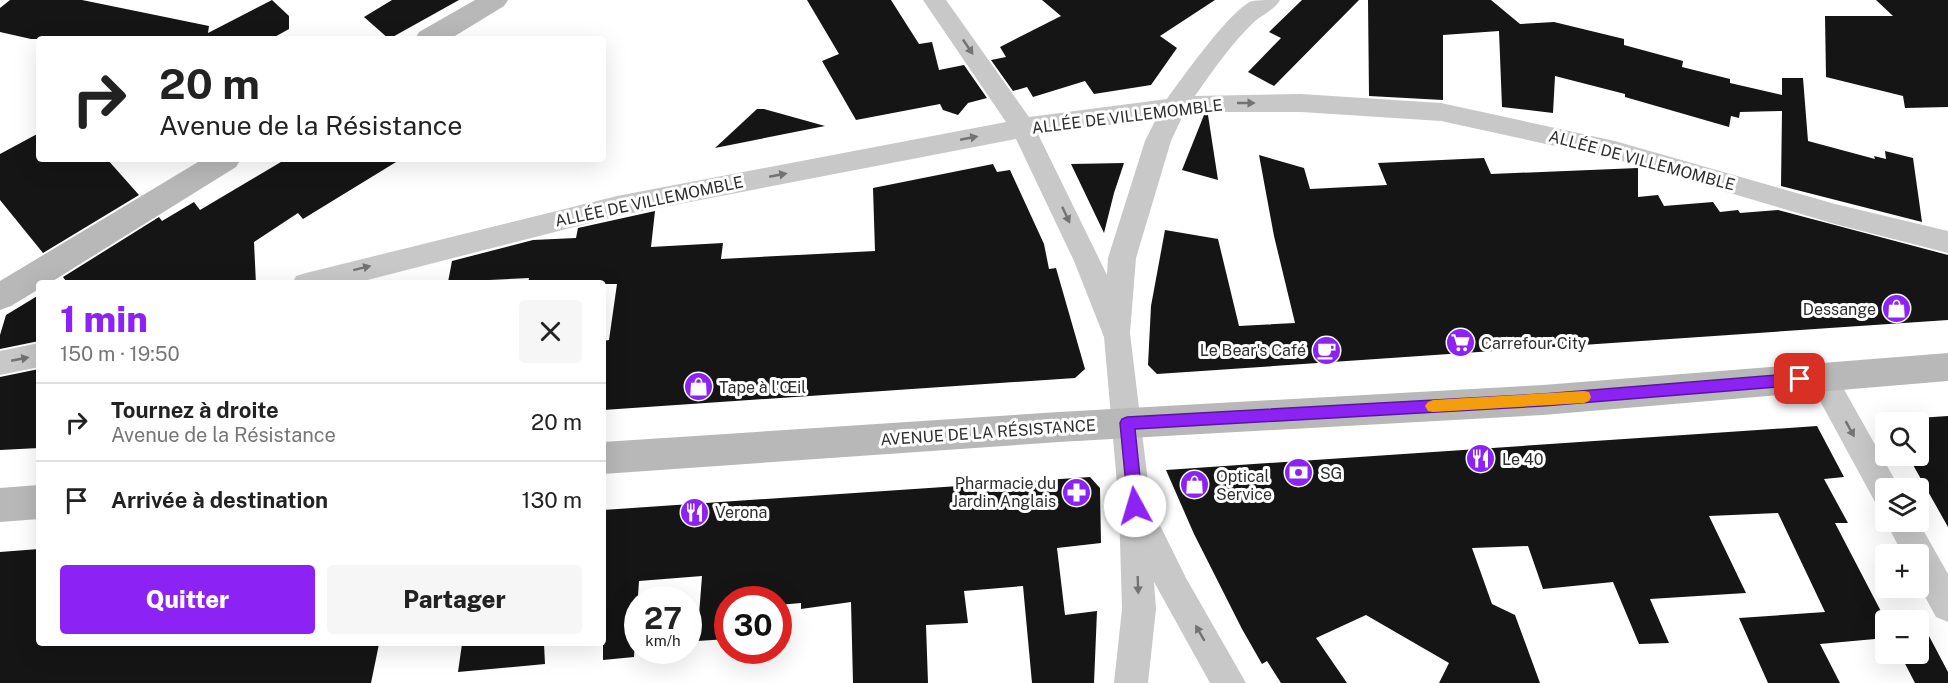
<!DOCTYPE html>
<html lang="fr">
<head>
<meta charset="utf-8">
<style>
	body { margin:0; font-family:"Public Sans",sans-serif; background:#f6f6f6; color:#222; height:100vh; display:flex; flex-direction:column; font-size:22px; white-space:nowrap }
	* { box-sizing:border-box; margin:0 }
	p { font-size:20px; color:#767676 }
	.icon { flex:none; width:33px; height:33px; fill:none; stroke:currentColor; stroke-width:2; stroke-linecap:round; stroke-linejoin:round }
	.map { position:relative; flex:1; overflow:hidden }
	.details { position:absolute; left:36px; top:280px; width:570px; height:366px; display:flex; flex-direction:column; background:#fff; border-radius:6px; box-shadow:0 6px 24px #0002 }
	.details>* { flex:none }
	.top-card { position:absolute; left:36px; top:36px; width:570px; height:126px; border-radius:6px; box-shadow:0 6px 24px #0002; background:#fff; color:#222; overflow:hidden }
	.buttons { position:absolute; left:1875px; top:412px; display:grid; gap:12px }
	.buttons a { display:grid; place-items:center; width:54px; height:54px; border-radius:6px; background:#fff; box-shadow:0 6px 24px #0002; font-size:30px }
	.speed { position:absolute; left:624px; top:586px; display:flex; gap:12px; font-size:30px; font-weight:700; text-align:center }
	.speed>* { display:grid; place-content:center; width:78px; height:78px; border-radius:50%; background:#fff; box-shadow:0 6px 24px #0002; line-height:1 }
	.speed small { font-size:15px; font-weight:400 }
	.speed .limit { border:9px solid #d22; background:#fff; color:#111 }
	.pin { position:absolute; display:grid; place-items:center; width:51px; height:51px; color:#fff; margin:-26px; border-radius:12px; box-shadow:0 3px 9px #0006 }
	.me { position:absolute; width:66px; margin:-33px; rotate:354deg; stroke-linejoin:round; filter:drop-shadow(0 0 4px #0008) }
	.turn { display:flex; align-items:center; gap:21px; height:126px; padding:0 24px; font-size:27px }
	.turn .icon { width:78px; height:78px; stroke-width:2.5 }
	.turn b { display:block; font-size:42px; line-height:51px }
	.round { display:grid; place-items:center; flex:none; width:63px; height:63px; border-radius:6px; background:#f6f6f6 }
	.headline { display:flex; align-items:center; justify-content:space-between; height:102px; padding:0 24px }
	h1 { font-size:36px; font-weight:800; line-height:45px; color:#8c22f3 }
	.button { display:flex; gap:12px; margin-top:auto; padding:12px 24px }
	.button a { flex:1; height:69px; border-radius:6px; background:#8c22f3; color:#fff; font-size:24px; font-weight:800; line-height:69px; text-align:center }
	.button a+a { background:#f6f6f6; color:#222 }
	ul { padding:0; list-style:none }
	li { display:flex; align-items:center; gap:18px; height:78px; padding:0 24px; border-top:2px solid #e0e0e0 }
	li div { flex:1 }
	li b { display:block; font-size:22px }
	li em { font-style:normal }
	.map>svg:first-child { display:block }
	.building { fill:#151515 }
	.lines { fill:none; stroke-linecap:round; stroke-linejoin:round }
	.street { fill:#c8c8c8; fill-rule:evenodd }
	.secondary { fill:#b8b8b8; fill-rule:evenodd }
	.oneway { fill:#737373 }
	.route { fill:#8c22f3; stroke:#5b169e; stroke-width:1.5 }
	.slow { fill:#f59e0b }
	.labels { text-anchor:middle; stroke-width:6; stroke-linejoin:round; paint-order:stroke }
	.street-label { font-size:16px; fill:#2e2e2e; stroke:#fff }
	.poi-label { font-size:16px; fill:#2e2e2e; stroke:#fff; text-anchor:start }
</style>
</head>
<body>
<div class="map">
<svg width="1948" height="683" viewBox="0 0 1948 683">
	<rect width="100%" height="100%" fill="#fff"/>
	<g class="building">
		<path d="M10,0H82L209,26L208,33L272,0L289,16V29L271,39H31L0,32V8Z"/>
		<path d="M392,0H459L389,39L364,17Z"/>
		<path d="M807,0H891L919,44L932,42L939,70L964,65L987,98L968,103L958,115L943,110L940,104L856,120L822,61L839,54Z"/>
		<path d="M1042,0H1215L1160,36L1177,48L1151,85L1094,94L1085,81L1033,97L1027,87L1013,91L991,60L1006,57L1000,47L1061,16Z"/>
		<path d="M1302,0H1359L1274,86L1248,72L1281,38L1269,32Z"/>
		<path d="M1368,0H1491L1520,24L1554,22L1624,39V45L1683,61L1682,67L1730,79V83L1782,95V78H1803L1808,141L1875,159L1874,156L1886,159L1885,151L1913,158L1922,222L1781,186L1782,111L1740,112L1739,118L1731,116L1729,127L1625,97V94L1555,76L1553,113L1502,107L1499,31L1443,35V100L1369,96Z"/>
		<path d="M1876,0H1948V107L1905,108L1903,96L1826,77L1825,16H1893Z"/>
		<path d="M757,109H764L825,126L715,148Z"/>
		<path d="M1204,115H1208L1218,180L1182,170Z"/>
		<path d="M39,133V159H107L139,195L43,253L0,200V154Z"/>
		<path d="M1259,155L1304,168L1310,189L1387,185L1378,163L1484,158L1491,174L1638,168V197L1658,195L1664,206L1713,202L1720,212L1738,210L1740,213L1778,210L1948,255V320L1157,374L1148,365L1151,306L1165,230L1218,239L1239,326L1295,323L1274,236Z"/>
		<path d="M286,159H401L303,219L298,213L254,242L256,284H68L63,277L159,217L162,221L194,202L200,210Z"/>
		<path d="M1124,163L1114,193L1104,233L1071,164Z"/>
		<path d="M993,164L997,172L1010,170L1044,244L1049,269L1056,268L1085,369L1075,378L603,410V341L609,340L617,284H528L529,278L448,282L452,261L533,240L576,238L578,228L655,211L651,247L723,243L721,259L875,251L873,188Z"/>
		<path d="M39,295V341L0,349V335L6,315Z"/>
		<path d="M39,369V448L0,450V377Z"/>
		<path d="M1948,416V527L1908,456H1918V423H1889L1888,420Z"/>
		<path d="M1817,426L1844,477L1824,479L1848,523H1835L1886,621V638L1820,644L1840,683H1768L1739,618L1825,612L1778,513L1709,516L1746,593L1650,599L1669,643L1639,644L1613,582L1543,589L1528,546L1472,548L1492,604L1515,615L1540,683H1439L1449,663L1366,615L1316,638L1347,683H1281L1267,661L1262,664L1242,629L1194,534L1166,470Z"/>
		<path d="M1090,477L1100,488L1101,543L1057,548L1065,615L1097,611L1094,683H1032L1023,586L964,591L968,623L926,625L928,683H853L851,602L801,609V603L778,605V600H728V639L697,641L702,576L639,581L634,657L603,660V510Z"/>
		<path d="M39,549V644H379L371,683H0V552Z"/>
		<path d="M1929,636L1948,672V683H1915L1900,654H1918V637Z"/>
		<path d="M462,644H544L545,664L458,672Z"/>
	</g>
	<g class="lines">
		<g class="street">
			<path d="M923,0H946L1029,117L1167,99C1183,77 1230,10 1252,1C1260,0 1272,0 1280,0C1274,10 1264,14 1255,21C1232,43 1213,70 1195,96L1301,94L1441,103L1615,141L1835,204L1948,231V253L1835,224L1615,159L1441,121L1301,112H1210L1183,115L1171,141L1136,258L1130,333L1151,507L1186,578L1246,683H1210L1154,582L1156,609L1148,683H1114L1122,609L1119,506L1104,337L1074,261L1016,139L617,216L352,284H292L296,276L306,273L617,196L1006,122ZM1156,119L1145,141L1108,258L1107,275L1038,134Z"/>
			<path d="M39,343V367L0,375V351Z"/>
			<path d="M1822,364L1832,368L1900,489H1886V506L1875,502L1807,377L1812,368Z"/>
			<path d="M1918,521L1948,574V622L1936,617L1918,584V555H1903L1886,522Z"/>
		</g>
		<g class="secondary">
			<path d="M475,0H508L504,6L450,39H415L419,32Z"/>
			<path d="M203,159H241L236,167L48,284H39V289L11,306L0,310V281Z"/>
			<path d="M1948,353V381L1543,415L1059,442L603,474V442L1059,412L1543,385Z"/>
			<path d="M39,485V519L0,522V488Z"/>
		</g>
	</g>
	<defs><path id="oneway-solid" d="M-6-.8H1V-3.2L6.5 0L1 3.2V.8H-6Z" transform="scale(1.5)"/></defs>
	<g class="oneway">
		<use href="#oneway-solid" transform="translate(968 47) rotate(56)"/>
		<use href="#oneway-solid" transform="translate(1246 103)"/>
		<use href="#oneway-solid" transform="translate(969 138) rotate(-11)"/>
		<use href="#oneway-solid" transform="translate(778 175) rotate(-11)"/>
		<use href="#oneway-solid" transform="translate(1066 215) rotate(65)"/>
		<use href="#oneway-solid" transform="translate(362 268) rotate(-14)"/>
		<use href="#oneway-solid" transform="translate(20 359) rotate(-11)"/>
		<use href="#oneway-solid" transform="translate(1850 429) rotate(61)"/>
		<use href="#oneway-solid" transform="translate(1138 585) rotate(88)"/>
		<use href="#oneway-solid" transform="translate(1200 633) rotate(-120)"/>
	</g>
	<path class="route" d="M1800,373L1804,375L1807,379L1804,383L1800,385L1543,406L1135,429L1143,506L1141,511L1135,513L1130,511L1128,506L1120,423L1122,419L1127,417L1543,394Z"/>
	<path class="slow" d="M1584,391L1589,392L1591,397L1589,401L1584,403L1433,412L1428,411L1425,406L1428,402L1433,400Z"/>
	<defs>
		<symbol id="shop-disc" viewBox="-11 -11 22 22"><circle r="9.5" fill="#8c22f3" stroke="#fff"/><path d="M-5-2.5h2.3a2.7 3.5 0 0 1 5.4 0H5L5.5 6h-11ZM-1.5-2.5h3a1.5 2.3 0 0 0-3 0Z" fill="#fff"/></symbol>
		<symbol id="supermarket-disc" viewBox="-11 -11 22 22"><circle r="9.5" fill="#8c22f3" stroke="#fff"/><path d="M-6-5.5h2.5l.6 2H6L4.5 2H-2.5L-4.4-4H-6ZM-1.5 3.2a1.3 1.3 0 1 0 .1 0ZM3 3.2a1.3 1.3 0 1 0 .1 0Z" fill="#fff"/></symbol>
		<symbol id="cafe-disc" viewBox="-11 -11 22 22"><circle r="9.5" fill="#8c22f3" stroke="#fff"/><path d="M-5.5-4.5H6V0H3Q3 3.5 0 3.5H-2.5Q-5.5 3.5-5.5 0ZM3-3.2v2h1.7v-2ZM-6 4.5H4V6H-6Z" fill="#fff"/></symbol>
		<symbol id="restaurant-disc" viewBox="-11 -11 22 22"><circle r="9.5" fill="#8c22f3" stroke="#fff"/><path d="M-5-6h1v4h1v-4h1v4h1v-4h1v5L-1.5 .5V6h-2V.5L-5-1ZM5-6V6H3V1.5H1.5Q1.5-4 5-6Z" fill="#fff"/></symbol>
		<symbol id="bank-disc" viewBox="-11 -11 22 22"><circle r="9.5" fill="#8c22f3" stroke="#fff"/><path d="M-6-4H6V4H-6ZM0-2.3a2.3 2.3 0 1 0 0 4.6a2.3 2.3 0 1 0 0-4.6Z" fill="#fff"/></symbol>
		<symbol id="pharmacy-disc" viewBox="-11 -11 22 22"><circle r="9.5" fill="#8c22f3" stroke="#fff"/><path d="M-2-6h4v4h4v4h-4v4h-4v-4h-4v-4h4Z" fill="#fff"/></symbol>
	</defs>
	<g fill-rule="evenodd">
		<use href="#shop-disc" x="1880" y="292" width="33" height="33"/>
		<use href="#supermarket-disc" x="1444" y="326" width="33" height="33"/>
		<use href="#cafe-disc" x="1310" y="334" width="33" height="33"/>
		<use href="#shop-disc" x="682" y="370" width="33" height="33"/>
		<use href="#restaurant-disc" x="1464" y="442" width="33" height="33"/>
		<use href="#bank-disc" x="1282" y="456" width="33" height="33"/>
		<use href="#shop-disc" x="1178" y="468" width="33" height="33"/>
		<use href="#pharmacy-disc" x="1060" y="476" width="33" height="33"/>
		<use href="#restaurant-disc" x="678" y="496" width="33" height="33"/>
	</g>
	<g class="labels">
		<g class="street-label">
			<text transform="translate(1127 116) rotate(-7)" y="6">ALLÉE DE VILLEMOMBLE</text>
			<text transform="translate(1642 160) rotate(15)" y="6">ALLÉE DE VILLEMOMBLE</text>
			<text transform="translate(649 201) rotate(-12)" y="6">ALLÉE DE VILLEMOMBLE</text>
			<text transform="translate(988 432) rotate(-4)" y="6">AVENUE DE LA RÉSISTANCE</text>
		</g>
		<g class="poi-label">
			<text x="1876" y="315" text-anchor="end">Dessange</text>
			<text x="1481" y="349">Carrefour City</text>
			<text x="1306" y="356" text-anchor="end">Le Bear's Café</text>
			<text x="719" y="393">Tape à l'Œil</text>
			<text x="1502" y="465">Le 40</text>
			<text x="1320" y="479">SG</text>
			<text x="1216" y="482">Optical<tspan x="1216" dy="18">Service</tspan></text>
			<text x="1056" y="489" text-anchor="end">Pharmacie du<tspan x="1056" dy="18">Jardin Anglais</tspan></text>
			<text x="715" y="518">Verona</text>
		</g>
	</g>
</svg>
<div class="buttons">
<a><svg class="icon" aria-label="search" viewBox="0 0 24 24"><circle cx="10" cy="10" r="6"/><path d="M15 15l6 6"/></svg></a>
<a><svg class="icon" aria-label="layers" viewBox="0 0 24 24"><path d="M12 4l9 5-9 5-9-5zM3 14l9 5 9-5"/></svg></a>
<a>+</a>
<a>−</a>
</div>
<div class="speed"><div>27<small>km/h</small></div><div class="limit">30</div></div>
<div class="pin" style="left:1800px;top:379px;background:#d93025"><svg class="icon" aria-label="arrive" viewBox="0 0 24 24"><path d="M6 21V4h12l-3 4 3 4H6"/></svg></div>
<svg class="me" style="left:1135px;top:506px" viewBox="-20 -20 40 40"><circle r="19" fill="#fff"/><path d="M0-13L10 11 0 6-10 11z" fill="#8c22f3"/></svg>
<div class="top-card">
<div class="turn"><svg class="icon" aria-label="right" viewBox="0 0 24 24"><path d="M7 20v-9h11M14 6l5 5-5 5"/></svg><div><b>20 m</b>Avenue de la Résistance</div></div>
</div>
<section class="details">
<div class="headline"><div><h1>1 min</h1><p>150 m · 19:50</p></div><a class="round"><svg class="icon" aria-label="close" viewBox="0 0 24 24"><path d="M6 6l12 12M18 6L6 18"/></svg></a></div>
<ul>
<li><svg class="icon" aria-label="right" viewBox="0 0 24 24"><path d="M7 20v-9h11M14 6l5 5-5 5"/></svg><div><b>Tournez à droite</b><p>Avenue de la Résistance</p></div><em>20 m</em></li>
<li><svg class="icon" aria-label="arrive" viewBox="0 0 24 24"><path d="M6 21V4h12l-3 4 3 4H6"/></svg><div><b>Arrivée à destination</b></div><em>130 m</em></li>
</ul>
<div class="button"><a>Quitter</a><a>Partager</a></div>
</section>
</div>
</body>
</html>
